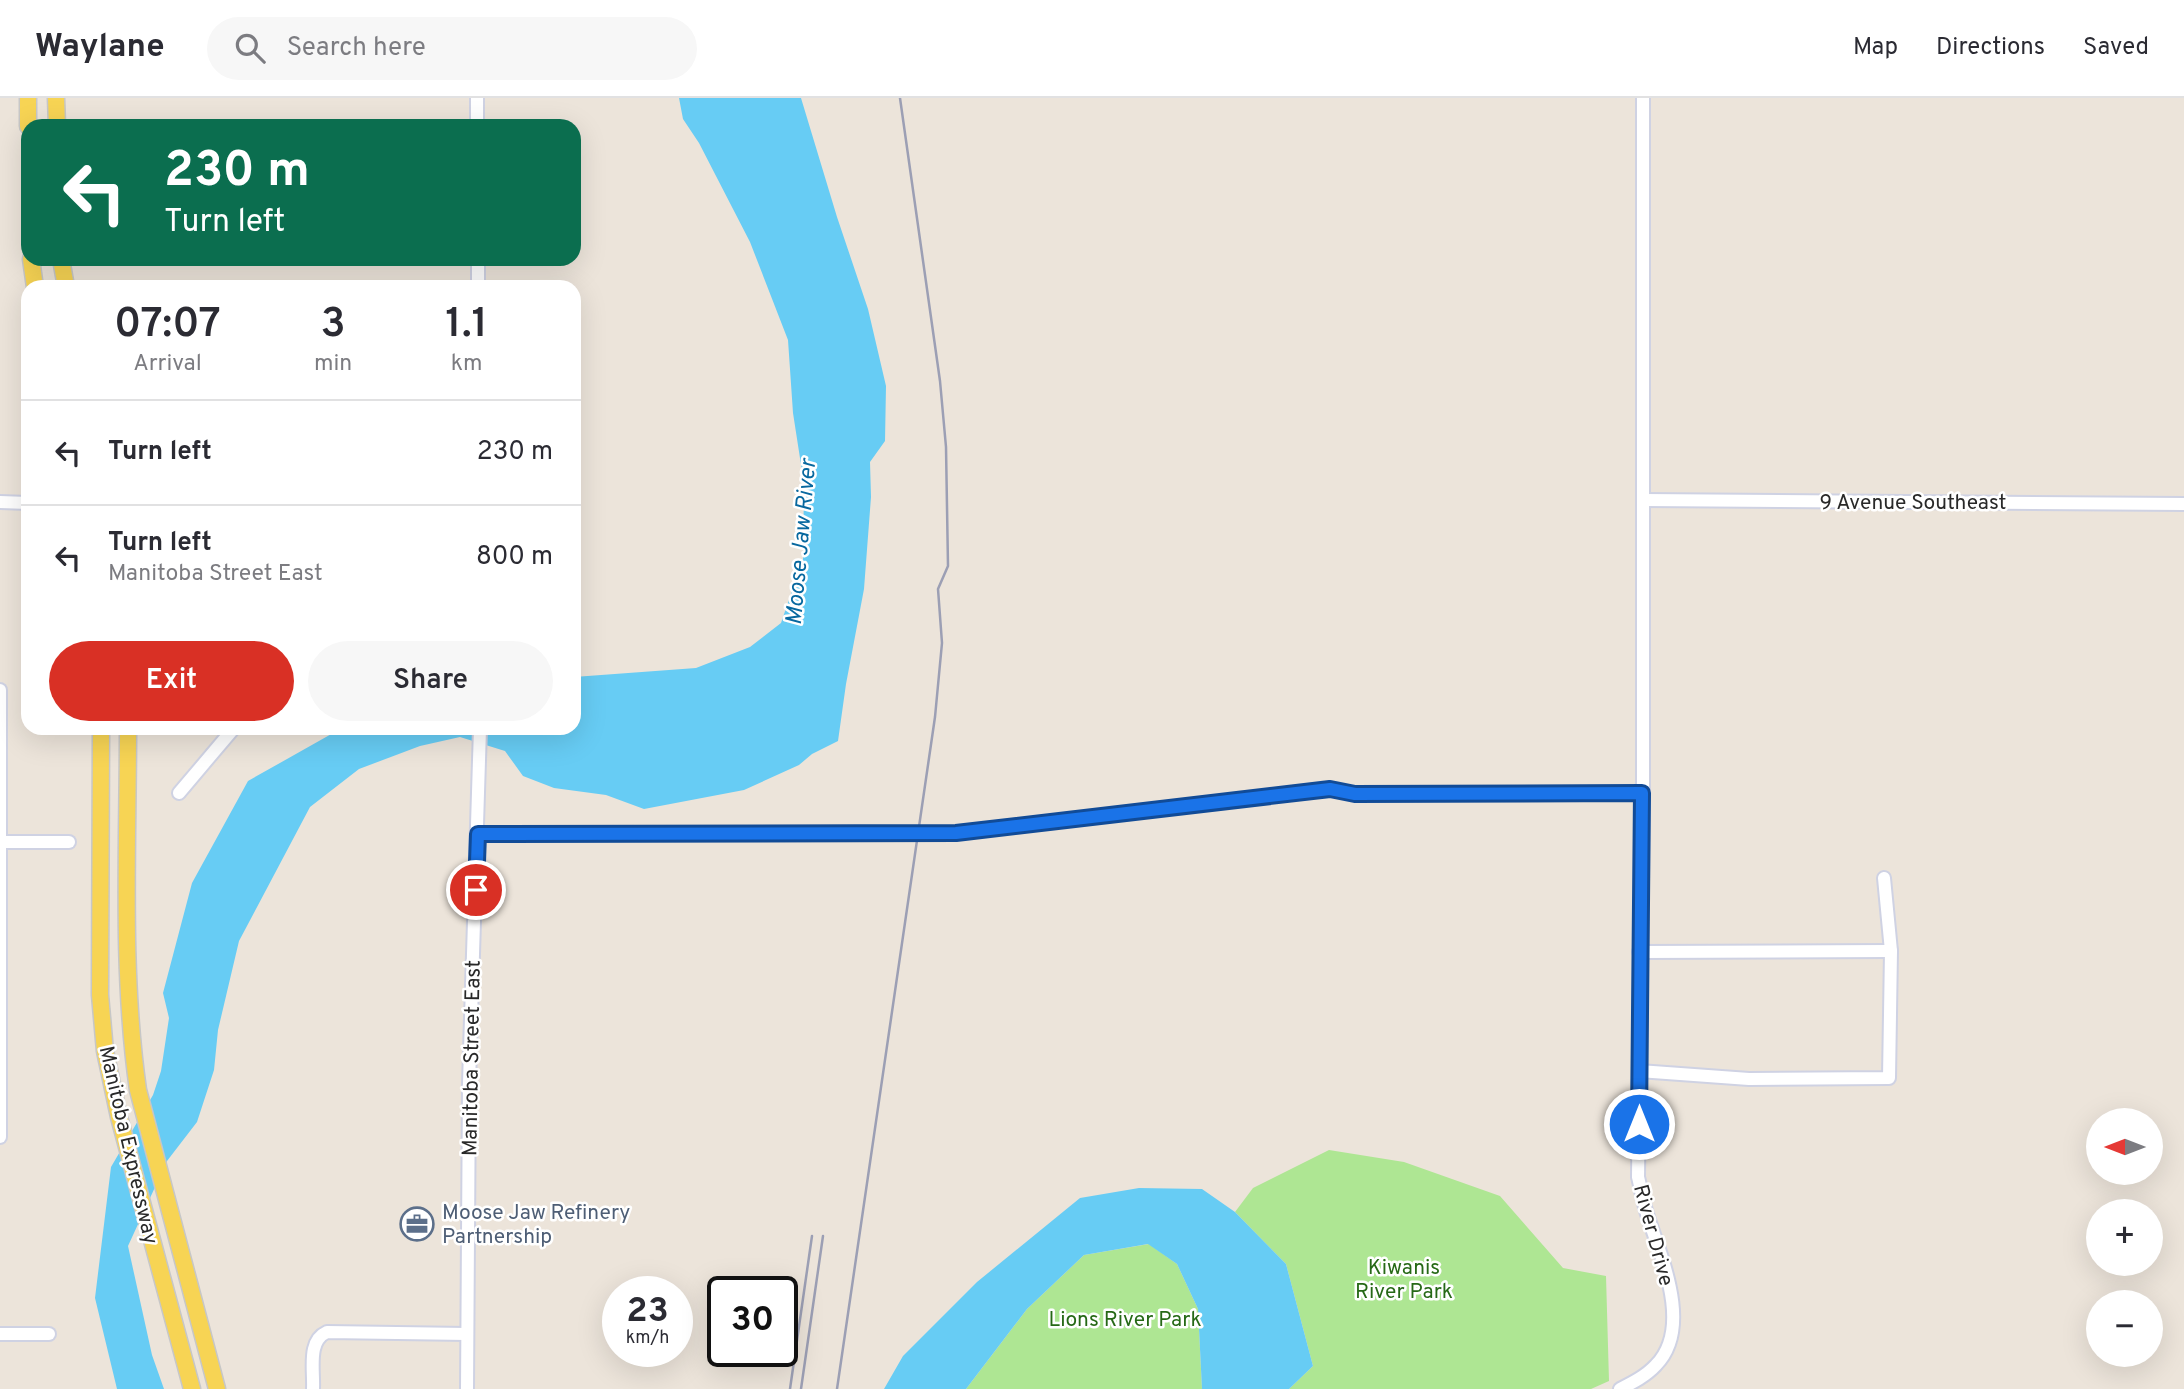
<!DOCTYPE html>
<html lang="en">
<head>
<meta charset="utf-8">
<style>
	body { margin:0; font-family:Overpass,sans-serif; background:#f7f7f7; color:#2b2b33; height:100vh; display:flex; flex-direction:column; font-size:26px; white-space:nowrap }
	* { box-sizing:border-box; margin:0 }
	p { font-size:23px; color:#7c7c81 }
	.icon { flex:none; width:38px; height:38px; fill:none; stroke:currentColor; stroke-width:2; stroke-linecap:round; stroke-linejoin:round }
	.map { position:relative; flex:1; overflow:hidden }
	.side { position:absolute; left:21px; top:182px; width:560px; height:455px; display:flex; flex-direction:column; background:#fff; border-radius:21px; box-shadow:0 7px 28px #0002 }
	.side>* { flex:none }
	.hud { position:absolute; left:21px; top:21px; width:560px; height:147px; border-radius:21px; box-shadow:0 7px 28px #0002; background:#0b6e4f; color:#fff; overflow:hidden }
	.needle { width:46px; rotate:270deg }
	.tools { position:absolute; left:2086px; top:1010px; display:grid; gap:14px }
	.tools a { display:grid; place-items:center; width:77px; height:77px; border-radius:50%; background:#fff; box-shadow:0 7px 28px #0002; font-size:35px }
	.speed { position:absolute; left:602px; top:1178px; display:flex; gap:14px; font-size:35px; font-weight:700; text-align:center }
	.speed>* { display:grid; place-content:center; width:91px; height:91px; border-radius:50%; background:#fff; box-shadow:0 7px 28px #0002; line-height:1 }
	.speed small { font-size:18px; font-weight:400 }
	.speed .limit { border:4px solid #111; border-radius:10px; background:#fff; color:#111 }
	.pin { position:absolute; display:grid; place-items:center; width:60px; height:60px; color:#fff; margin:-30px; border:4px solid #fff; border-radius:50%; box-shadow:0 2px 7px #0007 }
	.me { position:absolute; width:77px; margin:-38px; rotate:0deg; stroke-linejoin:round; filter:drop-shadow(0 0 5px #0008) }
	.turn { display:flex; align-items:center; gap:24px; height:147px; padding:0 28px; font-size:32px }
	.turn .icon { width:91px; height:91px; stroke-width:2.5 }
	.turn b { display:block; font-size:49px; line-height:60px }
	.eta { display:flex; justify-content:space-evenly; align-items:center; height:119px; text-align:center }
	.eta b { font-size:42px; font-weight:600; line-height:49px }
	.primary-button { display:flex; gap:14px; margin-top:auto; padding:14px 28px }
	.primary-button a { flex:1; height:80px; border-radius:42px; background:#d93025; color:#fff; font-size:28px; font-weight:600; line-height:80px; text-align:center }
	.primary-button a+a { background:#f7f7f7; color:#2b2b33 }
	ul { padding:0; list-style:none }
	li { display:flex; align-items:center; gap:21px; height:105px; padding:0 28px; border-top:2px solid #e1e1e2 }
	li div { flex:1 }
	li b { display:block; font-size:26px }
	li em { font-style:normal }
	header { display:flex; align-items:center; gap:42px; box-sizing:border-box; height:98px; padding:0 35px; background:#fff; border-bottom:2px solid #e1e1e2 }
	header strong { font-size:33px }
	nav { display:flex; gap:38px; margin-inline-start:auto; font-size:24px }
	.search { width:490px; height:63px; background:#f7f7f7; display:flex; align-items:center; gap:18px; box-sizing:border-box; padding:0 24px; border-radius:38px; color:#7c7c81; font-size:26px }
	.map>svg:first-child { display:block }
	.green { fill:#aee693 }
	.water { fill:#67ccf4 }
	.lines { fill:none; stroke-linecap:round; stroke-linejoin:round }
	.minor-casing { stroke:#cfd2e3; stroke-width:16 }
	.major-casing { stroke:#c7c7c7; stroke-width:19 }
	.minor { stroke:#fff; stroke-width:12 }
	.major { stroke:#f7d454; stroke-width:16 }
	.rail { stroke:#9c9fb4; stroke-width:2.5 }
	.route-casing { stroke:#114b97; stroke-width:18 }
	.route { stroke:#1a73e8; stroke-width:12 }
	.labels { text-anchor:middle; stroke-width:5; stroke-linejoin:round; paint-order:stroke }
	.street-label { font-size:21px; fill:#292929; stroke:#fff }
	.service-label { font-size:21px; fill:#4e5e75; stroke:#fff; text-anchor:start }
	.park-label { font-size:21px; fill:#266916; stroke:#fff }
	.water-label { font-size:23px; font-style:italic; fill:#07689f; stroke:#fff }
</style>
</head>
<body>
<header>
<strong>Waylane</strong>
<div class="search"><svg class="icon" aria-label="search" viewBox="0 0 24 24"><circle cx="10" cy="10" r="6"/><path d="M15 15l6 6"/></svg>Search here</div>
<nav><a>Map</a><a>Directions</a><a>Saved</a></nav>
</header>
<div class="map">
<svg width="2184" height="1291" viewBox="0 0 2184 1291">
	<rect width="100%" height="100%" fill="#ece4da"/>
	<g class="green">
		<path d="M1329,1052L1404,1064L1500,1098L1563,1170L1606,1178L1609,1283L1591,1291H1289L1313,1268L1286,1166L1235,1114L1253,1090Z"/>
		<path d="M1149,1146L1177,1166L1198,1211L1202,1291H966L1027,1211L1084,1157Z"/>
	</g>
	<g class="water">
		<path d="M679,0H801L837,119L868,211L886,288L885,343L870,364L871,399L864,491L846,586L838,643L812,656L799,667L744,692L644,711L606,697L554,690L523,678L505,653L460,639L420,648L359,671L310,709L239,843L218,932L214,972L197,1024L167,1063L128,1148L152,1257L164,1291H117L95,1200L111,1069L153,997L161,973L169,920L163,895L192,785L248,683L342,630H574V579L696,570L750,549L781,525L803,461L804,386L793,315L788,242L750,144L699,45L683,21Z"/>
		<path d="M1139,1090L1202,1091L1235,1114L1286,1166L1313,1268L1289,1291H1202L1198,1211L1177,1166L1148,1146L1084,1157L1027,1211L966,1291H884L903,1258L977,1184L1080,1100Z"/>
	</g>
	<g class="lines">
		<defs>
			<g id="minor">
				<path d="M477,0V28"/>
				<path d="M478,161V189"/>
				<path d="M1643,402L2184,406"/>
				<path d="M0,404L28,405"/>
				<path d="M0,592V1039"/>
				<path d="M179,695L234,630"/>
				<path d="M478,736L956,735L1330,691L1355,696L1642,695"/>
				<path d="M0,744H69"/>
				<path d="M1639,854L1891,853"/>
				<path d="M1639,973L1749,981L1889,980L1891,853L1884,780"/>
				<path d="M0,1236H49"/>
				<path d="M313,1291C314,1271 307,1243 327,1234L467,1236"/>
				<path d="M467,1291L469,985L480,630"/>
				<path d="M1620,1291C1632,1285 1646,1278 1656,1267C1693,1229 1661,1159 1647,1116C1643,1104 1641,1091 1638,1079L1643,707V0"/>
			</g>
			<g id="major">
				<path d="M28,0V28"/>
				<path d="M56,0L57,28"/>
				<path d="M31,161L35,189"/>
				<path d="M61,161L66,189"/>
				<path d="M101,630L100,897L105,953L119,1019L192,1291"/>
				<path d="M128,630C128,750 121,873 138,992L217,1291"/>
			</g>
		</defs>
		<use href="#minor" class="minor-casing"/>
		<use href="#major" class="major-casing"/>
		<use href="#minor" class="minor"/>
		<use href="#major" class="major"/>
		<g class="rail">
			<path d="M790,1291L812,1138"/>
			<path d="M801,1291L823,1138"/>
			<path d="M837,1291L935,619L942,545L938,491L948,468L946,349L940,283L900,0"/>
		</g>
	</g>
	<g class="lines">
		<defs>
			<path id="route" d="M476,792L478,736L956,735L1330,691L1355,696L1642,695L1639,1026"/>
		</defs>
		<use href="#route" class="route-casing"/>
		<use href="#route" class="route"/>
	</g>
	<defs>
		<symbol id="office-ring" viewBox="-11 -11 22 22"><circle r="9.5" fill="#fff" stroke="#5c6f8a" stroke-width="1.5"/><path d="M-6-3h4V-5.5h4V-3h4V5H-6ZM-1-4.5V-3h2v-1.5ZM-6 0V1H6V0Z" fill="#5c6f8a"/></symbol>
	</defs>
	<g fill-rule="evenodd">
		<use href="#office-ring" x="398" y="1107" width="38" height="38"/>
	</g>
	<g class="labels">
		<g class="street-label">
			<text x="1913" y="411">9 Avenue Southeast</text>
			<text transform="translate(471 960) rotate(-89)" y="7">Manitoba Street East</text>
			<text transform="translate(129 1047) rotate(77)" y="7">Manitoba Expressway</text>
			<text transform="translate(1654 1137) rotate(75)" y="7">River Drive</text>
		</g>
		<g class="service-label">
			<text x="442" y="1121">Moose Jaw Refinery<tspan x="442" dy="24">Partnership</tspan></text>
		</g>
		<g class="park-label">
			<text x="1404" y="1176">Kiwanis<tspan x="1404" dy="24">River Park</tspan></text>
			<text x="1125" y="1228">Lions River Park</text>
		</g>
		<g class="water-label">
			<text transform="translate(800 444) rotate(-85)" y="8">Moose Jaw River</text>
		</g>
	</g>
</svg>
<div class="tools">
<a><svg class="needle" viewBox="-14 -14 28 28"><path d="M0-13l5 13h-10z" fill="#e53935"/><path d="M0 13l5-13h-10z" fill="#7c7c81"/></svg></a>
<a>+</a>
<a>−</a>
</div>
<div class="speed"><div>23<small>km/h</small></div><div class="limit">30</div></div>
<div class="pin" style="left:476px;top:792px;background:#d93025"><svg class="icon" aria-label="arrive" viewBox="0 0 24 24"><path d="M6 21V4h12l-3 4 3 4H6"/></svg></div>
<svg class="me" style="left:1639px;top:1026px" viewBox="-20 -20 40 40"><circle r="17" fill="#1a73e8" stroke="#fff" stroke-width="3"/><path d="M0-11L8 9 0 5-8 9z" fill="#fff"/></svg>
<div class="hud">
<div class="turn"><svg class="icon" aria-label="left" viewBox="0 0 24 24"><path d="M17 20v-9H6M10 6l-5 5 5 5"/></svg><div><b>230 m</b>Turn left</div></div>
</div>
<section class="side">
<div class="eta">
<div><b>07:07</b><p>Arrival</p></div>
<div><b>3</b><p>min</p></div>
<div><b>1.1</b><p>km</p></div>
</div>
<ul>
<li><svg class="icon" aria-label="left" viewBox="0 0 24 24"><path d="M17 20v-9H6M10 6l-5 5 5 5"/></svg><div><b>Turn left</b></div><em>230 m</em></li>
<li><svg class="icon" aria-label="left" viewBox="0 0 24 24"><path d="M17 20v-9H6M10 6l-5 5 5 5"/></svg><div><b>Turn left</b><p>Manitoba Street East</p></div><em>800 m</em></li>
</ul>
<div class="primary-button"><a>Exit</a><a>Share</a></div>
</section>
</div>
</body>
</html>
